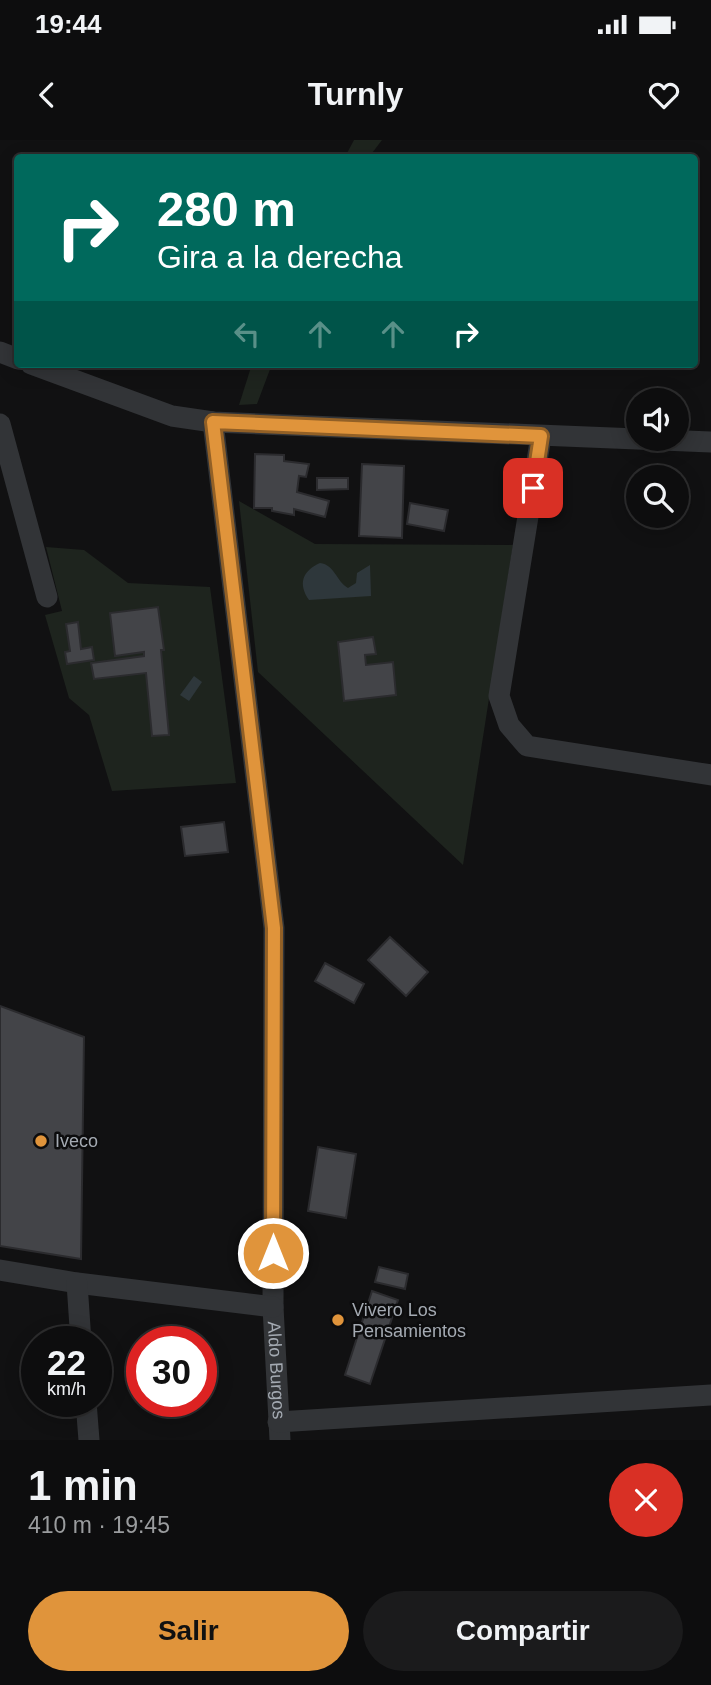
<!DOCTYPE html>
<html lang="es">
<head>
<meta charset="utf-8">
<style>
	body { margin:0; font-family:Helvetica,sans-serif; background:#1b1b1c; color:#f1f3f6; height:100vh; display:flex; flex-direction:column; font-size:26px; white-space:nowrap }
	* { box-sizing:border-box; margin:0 }
	p { font-size:23px; color:#9a9c9e }
	.icon { flex:none; width:38px; height:38px; fill:none; stroke:currentColor; stroke-width:2; stroke-linecap:round; stroke-linejoin:round }
	.map { position:relative; height:1300px; overflow:hidden }
	.drawer { display:flex; flex-direction:column; background:#0d0d0e; flex:1 }
	.drawer>* { flex:none }
	.hud { position:absolute; left:14px; top:14px; width:684px; height:214px; border-radius:7px; box-shadow:0 4px 18px #0003,0 0 0 2px #2d2d2e; background:#00695c; color:#fff; overflow:hidden }
	.controls { position:absolute; left:626px; top:248px; display:grid; gap:14px }
	.controls a { display:grid; place-items:center; width:63px; height:63px; border-radius:50%; background:#0d0d0e; box-shadow:0 4px 18px #0003,0 0 0 2px #2d2d2e; font-size:35px }
	.speed { position:absolute; left:21px; top:1186px; display:flex; gap:14px; font-size:35px; font-weight:700; text-align:center }
	.speed>* { display:grid; place-content:center; width:91px; height:91px; border-radius:50%; background:#0d0d0e; box-shadow:0 4px 18px #0003,0 0 0 2px #2d2d2e; line-height:1 }
	.speed small { font-size:18px; font-weight:400 }
	.speed .limit { border:10px solid #d22; background:#fff; color:#111 }
	.pin { position:absolute; display:grid; place-items:center; width:60px; height:60px; color:#fff; margin:-30px; border-radius:14px; box-shadow:0 4px 10px #0006 }
	.me { position:absolute; width:77px; margin:-38px; rotate:0deg; stroke-linejoin:round; filter:drop-shadow(0 0 5px #0008) }
	.turn { display:flex; align-items:center; gap:24px; height:147px; padding:0 28px; font-size:32px }
	.turn .icon { width:91px; height:91px; stroke-width:2.5 }
	.turn b { display:block; font-size:49px; line-height:60px }
	.lanes { display:flex; align-items:center; height:66px; padding:0 28px; background:#0003; justify-content:center; gap:35px; direction:ltr }
	.lanes .off { opacity:.35 }
	.round { display:grid; place-items:center; flex:none; width:74px; height:74px; border-radius:37px; background:#1b1b1c }
	.headline { display:flex; align-items:center; justify-content:space-between; height:119px; padding:0 28px }
	h1 { font-size:42px; font-weight:600; line-height:52px }
	.action { display:flex; gap:14px; margin-top:auto; padding:14px 28px }
	.action a { flex:1; height:80px; border-radius:42px; background:#e0943b; color:#111; font-size:28px; font-weight:600; line-height:80px; text-align:center }
	.action a+a { background:#1b1b1c; color:#f1f3f6 }
	.status { display:flex; justify-content:space-between; align-items:center; height:49px; padding:0 35px; background:#0d0d0e; direction:ltr }
	.status svg { height:19px; fill:currentColor }
	header { display:flex; justify-content:space-between; align-items:center; height:91px; padding:0 28px; background:#0d0d0e; font-size:32px; font-weight:600 }
	.map>svg:first-child { display:block }
	.green { fill:#1e241e }
	.water { fill:#2e373b }
	.building { fill:#434448; stroke:#2b2b2e; stroke-width:2 }
	.lines { fill:none; stroke-linecap:round; stroke-linejoin:round }
	.minor { stroke:#323437; stroke-width:21 }
	.route-casing { stroke:#926026; stroke-width:18 }
	.route { stroke:#e0943b; stroke-width:12 }
	.poi-dot { fill:#e0943b; stroke:#0c0c0d; stroke-width:2.5 }
	.labels { text-anchor:middle; stroke-width:5; stroke-linejoin:round; paint-order:stroke }
	.poi-label { font-size:18px; fill:#a4aab2; stroke:#0c0c0d; text-anchor:start }
	.street-label { font-size:18px; fill:#a4aab2; stroke:#0c0c0d }
</style>
</head>
<body>
<div class="status"><b>19:44</b><svg viewBox="0 0 49 12"><path d="M0 12V9h3v3zM5 12V6h3v6zM10 12V3h3v9zM15 12V0h3v12zM26 1h20v11H26zM47 4h2v5h-2z"/></svg></div>
<header><svg class="icon" aria-label="back" viewBox="0 0 24 24"><path d="M15 5l-7 7 7 7"/></svg>Turnly<svg class="icon" aria-label="heart" viewBox="0 0 24 24"><path d="M12 20l-8-8c-3-5 5-10 8-4 3-6 11-1 8 4z"/></svg></header>
<div class="map">
<svg width="711" height="1300" viewBox="0 0 711 1300">
	<rect width="100%" height="100%" fill="#111112"/>
	<g class="green">
		<path d="M354,0H382L369,17H345Z"/>
		<path d="M252,224H272L257,264L239,265Z"/>
		<path d="M239,361L315,404L513,405L463,725L258,532Z"/>
		<path d="M46,407L84,410L128,443L210,447L236,643L112,651L89,575L69,558L45,475L62,471Z"/>
	</g>
	<g class="water">
		<path d="M320,423C335,425 336,441 348,448L356,443L357,433L370,425L371,456L309,460C298,444 302,431 320,423Z"/>
		<path d="M194,536L202,542L189,561L180,555Z"/>
	</g>
	<g class="building">
		<path d="M255,314L284,315V321L309,324L306,337L299,336L297,352L329,361L325,377L294,369V375L272,371V368H254Z"/>
		<path d="M362,324L404,326L402,398L359,396Z"/>
		<path d="M317,338H348V349L317,350Z"/>
		<path d="M410,363L448,370L444,391L407,384Z"/>
		<path d="M158,467L164,510H161L169,595L152,596L146,533L94,539L91,523L144,516V512L115,516L110,473Z"/>
		<path d="M78,482L81,509L92,507L94,520L67,524L65,512L70,511L66,484Z"/>
		<path d="M373,497L376,514L365,515L366,525L393,522L396,555L344,561L338,502Z"/>
		<path d="M224,682L228,712L185,716L181,687Z"/>
		<path d="M390,797L428,832L406,856L368,820Z"/>
		<path d="M325,823L364,844L354,863L315,841Z"/>
		<path d="M0,866L84,897L81,1119L0,1106Z"/>
		<path d="M318,1007L356,1014L346,1078L308,1071Z"/>
		<path d="M379,1127L408,1134L405,1149L375,1142Z"/>
		<path d="M372,1151L398,1160L370,1244L345,1235Z"/>
	</g>
	<g class="lines">
		<g class="minor">
			<path d="M0,212L18,219"/>
			<path d="M31,224L172,276L213,282L711,302"/>
			<path id="s1" d="M213,282L274,788L273,1167L280,1300"/>
			<path d="M0,284L47,457"/>
			<path d="M541,296L499,556L509,585L527,606L711,635"/>
			<path d="M0,1130L77,1143L273,1167"/>
			<path d="M77,1143L81,1202"/>
			<path d="M86,1262L89,1300"/>
			<path d="M278,1282L711,1255"/>
		</g>
	</g>
	<g class="lines">
		<defs>
			<path id="route" d="M273,1113L274,788L213,282L541,296L533,348"/>
		</defs>
		<use href="#route" class="route-casing"/>
		<use href="#route" class="route"/>
	</g>
	<g class="poi-dot">
		<circle cx="41" cy="1001" r="7"/>
		<circle cx="338" cy="1180" r="7"/>
	</g>
	<g class="labels">
		<g class="poi-label">
			<text x="55" y="1007">Iveco</text>
			<text x="352" y="1176">Vivero Los<tspan x="352" dy="21">Pensamientos</tspan></text>
		</g>
		<g class="street-label">
			<text dy="6" stroke="none"><textPath href="#s1" startOffset="952">Aldo Burgos</textPath></text>
		</g>
	</g>
</svg>
<div class="controls">
<a><svg class="icon" aria-label="sound" viewBox="0 0 24 24"><path d="M4 9h4l5-4v14l-5-4H4zM17 9q2 3 0 6"/></svg></a>
<a><svg class="icon" aria-label="search" viewBox="0 0 24 24"><circle cx="10" cy="10" r="6"/><path d="M15 15l6 6"/></svg></a>
</div>
<div class="speed"><div>22<small>km/h</small></div><div class="limit">30</div></div>
<div class="pin" style="left:533px;top:348px;background:#d93025"><svg class="icon" aria-label="arrive" viewBox="0 0 24 24"><path d="M6 21V4h12l-3 4 3 4H6"/></svg></div>
<svg class="me" style="left:273px;top:1113px" viewBox="-20 -20 40 40"><circle r="17" fill="#e0943b" stroke="#fff" stroke-width="3"/><path d="M0-11L8 9 0 5-8 9z" fill="#fff"/></svg>
<div class="hud">
<div class="turn"><svg class="icon" aria-label="right" viewBox="0 0 24 24"><path d="M7 20v-9h11M14 6l5 5-5 5"/></svg><div><b>280 m</b>Gira a la derecha</div></div>
<div class="lanes"><svg class="icon off" aria-label="left" viewBox="0 0 24 24"><path d="M17 20v-9H6M10 6l-5 5 5 5"/></svg><svg class="icon off" aria-label="ahead" viewBox="0 0 24 24"><path d="M12 20V5M6 11l6-6 6 6"/></svg><svg class="icon off" aria-label="ahead" viewBox="0 0 24 24"><path d="M12 20V5M6 11l6-6 6 6"/></svg><svg class="icon" aria-label="right" viewBox="0 0 24 24"><path d="M7 20v-9h11M14 6l5 5-5 5"/></svg></div>
</div>
</div>
<section class="drawer">
<div class="headline"><div><h1>1 min</h1><p>410 m · 19:45</p></div><a class="round" style="background:#d93025;color:#fff"><svg class="icon" aria-label="close" viewBox="0 0 24 24"><path d="M6 6l12 12M18 6L6 18"/></svg></a></div>
<div class="action"><a>Salir</a><a>Compartir</a></div>
</section>
</body>
</html>
